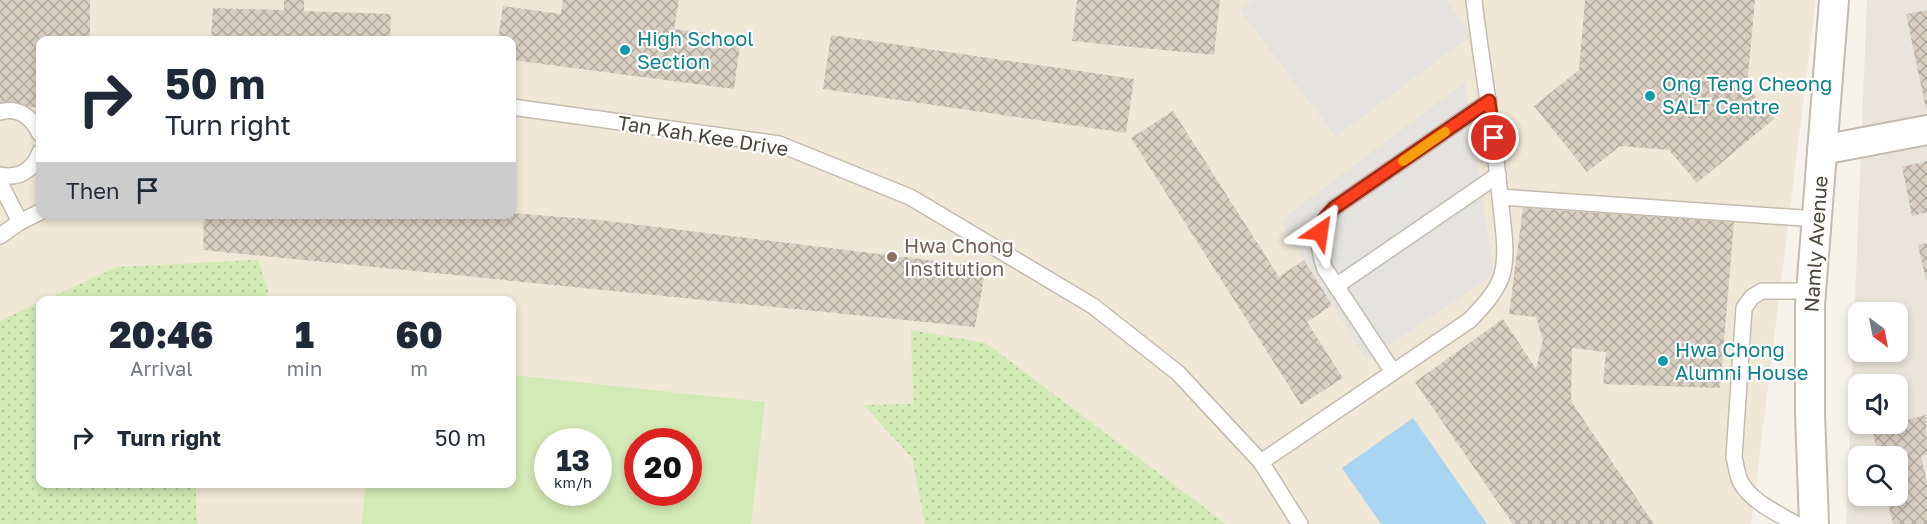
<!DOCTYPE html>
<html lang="en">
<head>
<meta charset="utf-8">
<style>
	body { margin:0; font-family:"Golos Text",sans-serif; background:#f2f2f3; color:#1f2937; height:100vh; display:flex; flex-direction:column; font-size:22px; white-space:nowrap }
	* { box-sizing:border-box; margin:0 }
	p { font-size:20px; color:#747a83 }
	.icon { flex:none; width:33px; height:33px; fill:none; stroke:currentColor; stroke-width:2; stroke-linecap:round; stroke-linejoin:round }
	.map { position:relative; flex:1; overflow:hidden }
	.drawer { position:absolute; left:36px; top:296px; width:480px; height:192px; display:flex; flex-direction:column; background:#fff; border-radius:12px; box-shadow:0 3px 9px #0003 }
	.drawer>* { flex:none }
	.top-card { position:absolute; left:36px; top:36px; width:480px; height:183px; border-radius:12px; box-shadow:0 3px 9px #0003; background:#fff; color:#1f2937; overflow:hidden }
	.needle { width:39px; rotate:148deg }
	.controls { position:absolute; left:1848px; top:302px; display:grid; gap:12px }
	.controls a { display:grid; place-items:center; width:60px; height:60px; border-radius:12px; background:#fff; box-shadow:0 3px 9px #0003; font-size:30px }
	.speed { position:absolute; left:534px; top:428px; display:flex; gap:12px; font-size:30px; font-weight:700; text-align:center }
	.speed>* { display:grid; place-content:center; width:78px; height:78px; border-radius:50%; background:#fff; box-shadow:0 3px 9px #0003; line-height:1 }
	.speed small { font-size:15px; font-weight:400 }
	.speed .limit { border:9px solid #d22; background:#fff; color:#111 }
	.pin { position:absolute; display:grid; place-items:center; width:51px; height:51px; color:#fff; margin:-26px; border:3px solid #fff; border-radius:50%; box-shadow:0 2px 6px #0007 }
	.me { position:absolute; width:66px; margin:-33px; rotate:32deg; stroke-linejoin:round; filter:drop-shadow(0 0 4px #0008) }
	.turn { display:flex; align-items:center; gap:21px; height:126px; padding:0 30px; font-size:27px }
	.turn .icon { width:78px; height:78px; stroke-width:2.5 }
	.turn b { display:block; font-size:42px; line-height:51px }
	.then { display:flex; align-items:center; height:57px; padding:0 30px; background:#0003; gap:12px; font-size:22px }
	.eta { display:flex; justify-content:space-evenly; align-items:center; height:102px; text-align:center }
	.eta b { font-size:36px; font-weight:800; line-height:42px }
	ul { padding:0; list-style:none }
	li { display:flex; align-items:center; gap:18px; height:78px; padding:0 30px }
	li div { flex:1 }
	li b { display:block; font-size:22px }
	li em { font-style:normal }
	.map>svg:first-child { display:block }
	.residential { fill:#eae5da; fill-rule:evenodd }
	.education { fill:#efe8d6; fill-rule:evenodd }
	.grass { fill:url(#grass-dots) }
	.pitch { fill:#d2eab5; fill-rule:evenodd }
	.parking { fill:#e5e3e0 }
	.water { fill:#a9d4f2 }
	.building { fill:url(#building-cross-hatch) }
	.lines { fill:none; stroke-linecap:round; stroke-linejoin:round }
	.service-casing { stroke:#c2bbae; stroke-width:18 }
	.minor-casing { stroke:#c2bbae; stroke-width:32 }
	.service { stroke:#fff; stroke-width:15 }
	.minor { stroke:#fff; stroke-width:28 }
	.route-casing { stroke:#a42913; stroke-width:15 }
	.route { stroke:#fc3f1d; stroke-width:10 }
	.slow { stroke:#f59e0b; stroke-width:10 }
	.culture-dot { fill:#0f9aa8; stroke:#fff; stroke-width:2 }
	.education-dot { fill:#8d6e63; stroke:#fff; stroke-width:2 }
	.labels { text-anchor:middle; stroke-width:4.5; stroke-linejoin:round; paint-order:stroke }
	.culture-label { font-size:20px; fill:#0d838f; stroke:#fff; text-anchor:start }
	.street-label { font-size:20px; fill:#4b4439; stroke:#fff }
	.education-label { font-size:20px; fill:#785e54; stroke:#fff; text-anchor:start }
</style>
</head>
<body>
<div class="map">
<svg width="1927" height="524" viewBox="0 0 1927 524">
	<defs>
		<pattern id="grass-dots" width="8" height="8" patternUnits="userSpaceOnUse" patternTransform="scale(1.5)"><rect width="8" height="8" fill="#d2eab5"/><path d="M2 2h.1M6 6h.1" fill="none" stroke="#b6ca9c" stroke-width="1.8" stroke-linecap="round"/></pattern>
		<pattern id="building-cross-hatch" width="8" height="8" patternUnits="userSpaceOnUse" patternTransform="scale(1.5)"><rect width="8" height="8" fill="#d8cfc1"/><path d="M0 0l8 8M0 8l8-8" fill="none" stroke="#b1aa9e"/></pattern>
	</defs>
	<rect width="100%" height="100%" fill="#f6f3ec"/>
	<path class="residential" d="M1867,0H1927V524H1846ZM1858,312H1898V351H1858ZM1858,384H1898V423H1858ZM1858,456H1898V495H1858Z"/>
	<path class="education" d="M0,0H1816L1751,524H0ZM40,40H512V214H40ZM40,300H512V483H40ZM548,441H598V492H548ZM638,441H688V492H638Z"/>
	<g class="grass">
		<path d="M258,260L268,290L267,300H45L117,267Z"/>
		<path d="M40,302V483H196V517L198,524H0V321Z"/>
		<path d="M911,330L986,343L1226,524H925L912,458L864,405L913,404Z"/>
	</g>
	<path class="pitch" d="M512,375L765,402L751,524H362L366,483H512ZM548,441H598V492H548ZM638,441H688V492H638Z"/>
	<g class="parking">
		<path d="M1253,0H1446L1472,35L1336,137L1240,10Z"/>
		<path d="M1465,82L1494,274L1367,361L1280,221Z"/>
	</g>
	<path class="water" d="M1413,418L1487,524H1381L1342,468Z"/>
	<g class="building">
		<path d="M0,0H90V36H58V40H40V107H0Z"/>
		<path d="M284,0H304V11L391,14L390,40H211L213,8L284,10Z"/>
		<path d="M563,0H679L674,29L741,37L734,89L512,60V40H498L503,6L561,14Z"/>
		<path d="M1077,0H1220L1214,55L1072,41Z"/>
		<path d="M1585,0H1755L1747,86L1774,119L1697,183L1669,150L1620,146L1587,172L1534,106L1579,70Z"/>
		<path d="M1927,10V108L1926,109L1906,14Z"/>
		<path d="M831,35L1134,79L1126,133L823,89Z"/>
		<path d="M1173,111L1279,277L1304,260L1332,305L1307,322L1343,378L1301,405L1131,138Z"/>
		<path d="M1927,161V212L1912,216L1902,167Z"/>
		<path d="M1523,208L1734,222L1720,388L1603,384L1606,352L1572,348L1571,401L1654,524H1513L1415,382L1503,319L1536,369L1543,340L1536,317L1509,314Z"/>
		<path d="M512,213L599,220L986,267L975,327L203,250L204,214Z"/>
		<path d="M1927,243V280H1926L1918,245Z"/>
		<path d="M1926,415L1927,455L1921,456L1927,483V524H1893L1886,495H1898V456H1878L1872,427L1898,423V422Z"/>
	</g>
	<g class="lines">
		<defs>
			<g id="service">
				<path d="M512,107L779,144L910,197L1093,306L1178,373L1261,462L1300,524"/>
				<path d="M0,112C19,106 32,118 40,134"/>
				<path d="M0,175C20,179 33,170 40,152"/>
				<path d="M0,183L20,222"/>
				<path d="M1500,197L1817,219"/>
				<path d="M0,236L20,222L40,212"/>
				<path d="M1336,286L1498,175"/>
				<path d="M1393,372L1325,269C1316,245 1317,228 1334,208L1489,101"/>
				<path d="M1261,462L1470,320C1482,307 1496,293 1502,275C1508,253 1503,228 1501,206C1495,137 1482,69 1474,0"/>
				<path d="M1796,524C1777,513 1751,502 1740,481C1737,474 1736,465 1734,457L1744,308L1752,297L1762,291H1812"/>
			</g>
			<g id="minor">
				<path d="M1822,150L1927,130"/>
				<path d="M1814,524L1810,413V305L1834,0"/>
			</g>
		</defs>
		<use href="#service" class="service-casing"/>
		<use href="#minor" class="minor-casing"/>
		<use href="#service" class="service"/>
		<use href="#minor" class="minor"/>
	</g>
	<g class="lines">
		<defs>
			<path id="route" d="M1320,232L1324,219L1334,208L1489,101L1494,138"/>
		</defs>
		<use href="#route" class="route-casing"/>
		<use href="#route" class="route"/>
		<path class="slow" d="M1403,161L1445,132"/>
	</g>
	<g class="culture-dot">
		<circle cx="625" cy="50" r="6"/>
		<circle cx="1650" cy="96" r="6"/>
		<circle cx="1663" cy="361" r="6"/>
	</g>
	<circle class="education-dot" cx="892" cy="257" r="6"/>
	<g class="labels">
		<g class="culture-label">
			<text x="637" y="46">High School<tspan x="637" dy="23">Section</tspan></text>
			<text x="1662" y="91">Ong Teng Cheong<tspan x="1662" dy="23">SALT Centre</tspan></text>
			<text x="1675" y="357">Hwa Chong<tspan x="1675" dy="23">Alumni House</tspan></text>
		</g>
		<g class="street-label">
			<text transform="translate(703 136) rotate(9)" y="7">Tan Kah Kee Drive</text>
			<text transform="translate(1816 244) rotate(-86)" y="7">Namly Avenue</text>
		</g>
		<g class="education-label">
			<text x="904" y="253">Hwa Chong<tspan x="904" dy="23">Institution</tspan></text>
		</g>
	</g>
</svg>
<div class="controls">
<a><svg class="needle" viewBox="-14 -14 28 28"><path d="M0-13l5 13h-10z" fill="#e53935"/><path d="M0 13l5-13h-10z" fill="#747a83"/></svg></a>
<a><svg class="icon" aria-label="sound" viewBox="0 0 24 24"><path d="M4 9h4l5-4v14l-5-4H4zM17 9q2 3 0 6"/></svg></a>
<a><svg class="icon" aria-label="search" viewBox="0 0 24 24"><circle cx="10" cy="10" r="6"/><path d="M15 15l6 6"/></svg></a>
</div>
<div class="speed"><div>13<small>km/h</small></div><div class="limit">20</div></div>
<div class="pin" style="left:1494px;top:138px;background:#d93025"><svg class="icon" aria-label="arrive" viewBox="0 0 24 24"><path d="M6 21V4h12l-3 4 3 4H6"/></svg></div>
<svg class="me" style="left:1320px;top:232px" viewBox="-20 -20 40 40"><path d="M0-17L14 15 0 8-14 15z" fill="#fc3f1d" stroke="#fff" stroke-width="4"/></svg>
<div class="top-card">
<div class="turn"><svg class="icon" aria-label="right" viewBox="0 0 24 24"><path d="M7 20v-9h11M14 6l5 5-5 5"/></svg><div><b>50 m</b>Turn right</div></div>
<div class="then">Then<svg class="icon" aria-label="arrive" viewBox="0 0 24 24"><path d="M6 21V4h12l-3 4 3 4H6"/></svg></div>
</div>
<section class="drawer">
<div class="eta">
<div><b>20:46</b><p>Arrival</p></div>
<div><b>1</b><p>min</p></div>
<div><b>60</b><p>m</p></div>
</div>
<ul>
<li><svg class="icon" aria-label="right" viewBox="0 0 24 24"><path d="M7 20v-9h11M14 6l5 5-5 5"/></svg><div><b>Turn right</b></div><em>50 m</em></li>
</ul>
</section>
</div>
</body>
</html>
